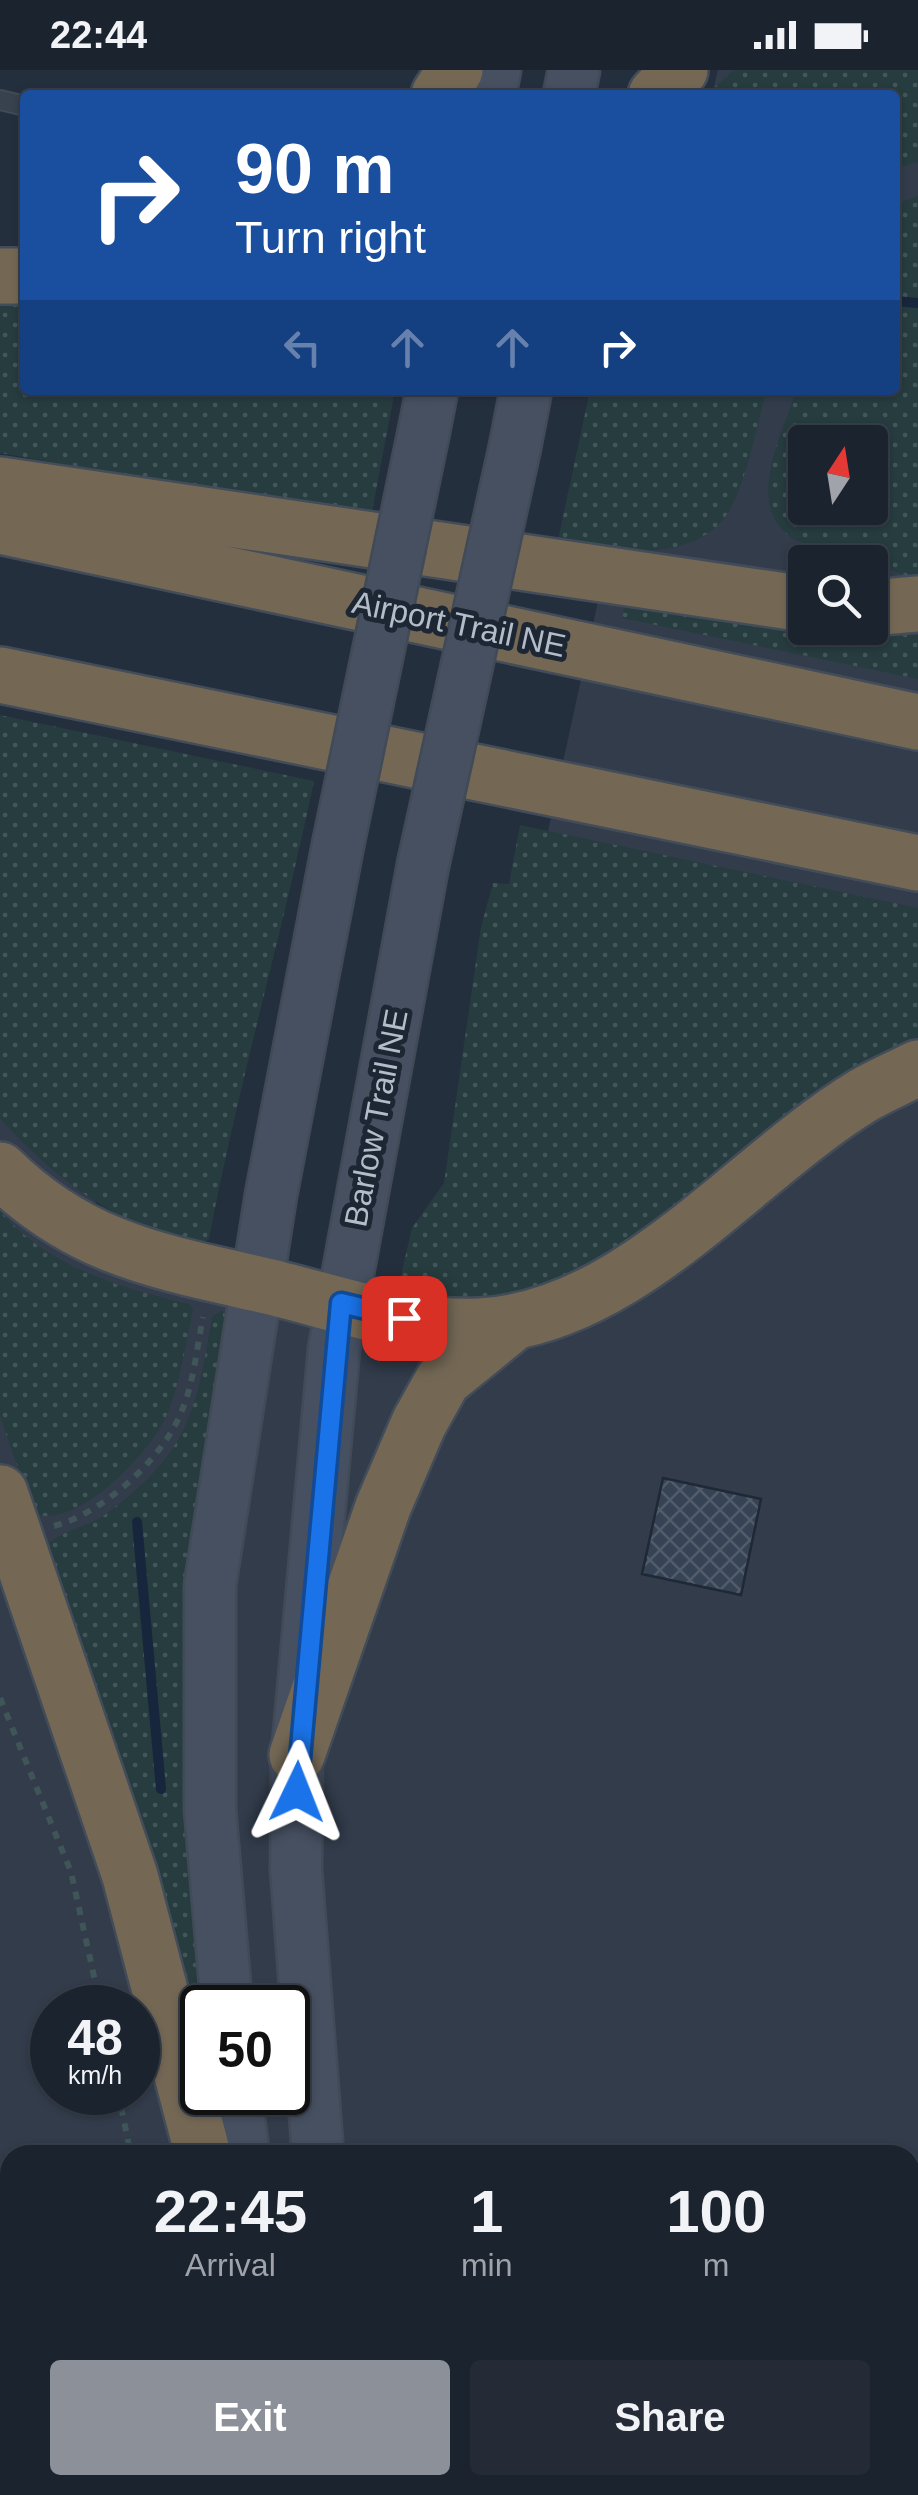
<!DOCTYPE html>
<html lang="en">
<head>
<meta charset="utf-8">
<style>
	body { margin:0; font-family:Arial,sans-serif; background:#242b36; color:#f1f3f6; height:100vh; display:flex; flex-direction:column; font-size:38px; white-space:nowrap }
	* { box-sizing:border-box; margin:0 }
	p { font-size:32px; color:#a0a4aa }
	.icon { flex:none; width:55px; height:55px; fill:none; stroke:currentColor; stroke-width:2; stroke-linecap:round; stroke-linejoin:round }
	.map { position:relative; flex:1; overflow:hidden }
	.side { position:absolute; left:0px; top:2075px; width:920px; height:350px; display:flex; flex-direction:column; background:#1b232e; border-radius:30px 30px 0 0; box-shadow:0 2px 8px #0004,0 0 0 2px #39404a }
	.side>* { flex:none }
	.banner { position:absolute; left:20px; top:20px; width:880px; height:305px; border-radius:10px; box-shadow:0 2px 8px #0004,0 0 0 2px #39404a; background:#1a4fa0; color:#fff; overflow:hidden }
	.needle { width:65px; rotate:12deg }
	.controls { position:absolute; left:788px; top:355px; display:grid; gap:20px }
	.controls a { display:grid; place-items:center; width:100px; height:100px; border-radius:10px; background:#1b232e; box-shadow:0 2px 8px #0004,0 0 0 2px #39404a; font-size:50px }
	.speed { position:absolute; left:30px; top:1915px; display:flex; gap:20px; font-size:50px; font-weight:700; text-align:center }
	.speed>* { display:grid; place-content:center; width:130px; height:130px; border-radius:50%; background:#1b232e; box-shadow:0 2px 8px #0004,0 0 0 2px #39404a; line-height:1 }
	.speed small { font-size:25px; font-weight:400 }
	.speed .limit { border:5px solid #111; border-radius:15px; background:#fff; color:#111 }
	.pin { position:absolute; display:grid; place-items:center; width:85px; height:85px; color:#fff; margin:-42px; border-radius:20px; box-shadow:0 5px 15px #0006 }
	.me { position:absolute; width:110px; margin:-55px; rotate:2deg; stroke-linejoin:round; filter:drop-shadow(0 0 8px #0008) }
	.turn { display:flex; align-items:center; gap:35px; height:210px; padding:0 50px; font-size:45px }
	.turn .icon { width:130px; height:130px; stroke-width:2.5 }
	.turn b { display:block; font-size:70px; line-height:85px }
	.lanes { display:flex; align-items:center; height:95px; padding:0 50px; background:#0003; justify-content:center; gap:50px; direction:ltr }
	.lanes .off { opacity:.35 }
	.eta { display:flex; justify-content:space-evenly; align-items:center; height:170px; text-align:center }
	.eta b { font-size:60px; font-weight:700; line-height:70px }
	.cta { display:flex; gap:20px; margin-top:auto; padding:20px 50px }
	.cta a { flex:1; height:115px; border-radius:10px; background:#8c9099; color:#fff; font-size:40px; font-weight:700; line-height:115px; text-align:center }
	.cta a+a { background:#242b36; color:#f1f3f6 }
	.status { display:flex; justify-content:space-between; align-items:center; height:70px; padding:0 50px; background:#1b232e; direction:ltr }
	.status svg { height:28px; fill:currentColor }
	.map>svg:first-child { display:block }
	.airport { fill:#323c4b; fill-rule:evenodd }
	.grass { fill:url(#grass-dots); fill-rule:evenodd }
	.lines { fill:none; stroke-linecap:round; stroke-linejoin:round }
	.stream { stroke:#17263c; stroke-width:10 }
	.building { fill:url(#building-cross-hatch); stroke:#1f2835; stroke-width:2.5 }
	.service-casing { stroke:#414a57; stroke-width:22 }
	.secondary-casing { stroke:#414a57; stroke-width:55 }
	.motorway-casing { stroke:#434c59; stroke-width:60 }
	.path { stroke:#3f5557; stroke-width:6; stroke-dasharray:8 8; stroke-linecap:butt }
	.service { stroke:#38414e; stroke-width:18 }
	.secondary { stroke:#465061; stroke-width:50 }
	.motorway { stroke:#746855; stroke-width:55 }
	.secondary-bridge-casing { stroke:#414a57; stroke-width:55; stroke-linecap:butt }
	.secondary-bridge { stroke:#465061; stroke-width:50 }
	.route-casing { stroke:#114b97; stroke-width:25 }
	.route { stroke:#1a73e8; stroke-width:18 }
	.labels { text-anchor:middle; stroke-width:10; stroke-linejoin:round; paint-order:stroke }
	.street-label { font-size:32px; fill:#b4bcc9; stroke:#1d2633 }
</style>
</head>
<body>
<div class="status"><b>22:44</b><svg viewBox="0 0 49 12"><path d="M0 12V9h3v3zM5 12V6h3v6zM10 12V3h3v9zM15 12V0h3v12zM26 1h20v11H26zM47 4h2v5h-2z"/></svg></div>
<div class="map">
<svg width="918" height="2425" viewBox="0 0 918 2425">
	<defs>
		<pattern id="grass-dots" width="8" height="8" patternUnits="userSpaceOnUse" patternTransform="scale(2.5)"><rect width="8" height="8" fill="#263c3f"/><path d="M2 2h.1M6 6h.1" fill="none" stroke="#435659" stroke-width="1.8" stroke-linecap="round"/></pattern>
		<pattern id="building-cross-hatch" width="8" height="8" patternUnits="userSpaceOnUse" patternTransform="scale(2.5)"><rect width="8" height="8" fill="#364354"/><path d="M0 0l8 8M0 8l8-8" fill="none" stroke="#515c6b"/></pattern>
	</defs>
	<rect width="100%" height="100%" fill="#242f3e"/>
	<path class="airport" d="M718,0H918V2425H0V920L8,926L109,1164L445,1234L644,320H895V25H712ZM805,372H870V438H805ZM805,492H870V558H805ZM52,1938H138V2022H52ZM202,1938H288V2022H202ZM10,2085H910V2415H10Z"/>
	<g class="grass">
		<path d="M734,0H918V92L895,99V25H706Z"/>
		<path d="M918,126V507H912L795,470C742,439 782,366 796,320H895V134ZM805,372H870V438H805Z"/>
		<path d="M0,233L25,234V320H395L371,447L0,383Z"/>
		<path d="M590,320H767C756,355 745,426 721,452C684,493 604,481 557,475Z"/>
		<path d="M626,531C724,548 818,568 918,565V609L622,548Z"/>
		<path d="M0,645L314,711C282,865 238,1015 209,1169L198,1176C118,1156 54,1109 0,1048Z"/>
		<path d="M520,755L918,838V973L590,1201L496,1232L419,1227L398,1218L412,1158L444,1113L481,857L493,813L509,814Z"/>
		<path d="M0,1141C48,1197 120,1218 189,1234L193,1240C186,1272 181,1306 170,1337C157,1377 79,1460 34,1444L0,1346Z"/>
		<path d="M221,1241L229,1243L202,2004L46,1476C60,1460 89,1457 106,1444C189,1383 196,1342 212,1247Z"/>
	</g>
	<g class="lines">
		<g class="stream">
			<path d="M895,231L918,233"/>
			<path d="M137,1452L161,1719"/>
		</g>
	</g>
	<path class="building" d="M663,1408L761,1429L741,1525L642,1504Z"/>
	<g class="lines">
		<defs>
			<path id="service" d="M0,30L25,36"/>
			<g id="secondary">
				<path d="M490,25L495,0"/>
				<path d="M569,25L574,0"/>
				<path d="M424,361L432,320"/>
				<path d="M515,377L526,320"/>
				<path d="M227,1938L210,1739V1515L271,1125L338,775"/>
				<path d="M235,2022L244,2085"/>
				<path d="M318,2085L296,1799L297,1685L334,1279L423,795"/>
				<path d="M364,2415L365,2425"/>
			</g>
			<g id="motorway">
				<path d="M439,25L455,0"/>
				<path d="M656,25L680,0"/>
				<path d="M0,206H25"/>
				<path d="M0,415L805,534"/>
				<path d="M0,456L918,652"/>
				<path d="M870,538L918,534"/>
				<path d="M0,605L918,793"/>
				<path d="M0,1100C78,1177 156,1191 258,1214C329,1230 407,1260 480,1256C631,1248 743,1098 864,1025C881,1015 900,1007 918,998"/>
				<path d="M0,1423L130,1806L203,2085"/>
				<path d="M297,1685L383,1437L419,1353L443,1310L513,1253"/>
				<path d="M288,2415L290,2425"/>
			</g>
		</defs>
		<use href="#service" class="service-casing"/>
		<use href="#secondary" class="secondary-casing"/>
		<use href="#motorway" class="motorway-casing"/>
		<g class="path">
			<path d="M54,1456C104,1443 165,1387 183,1338C194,1310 197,1277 203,1247"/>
			<path d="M0,1628L71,1802L101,1938"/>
			<path d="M118,2022L131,2085"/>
			<path d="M79,2425L81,2415"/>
		</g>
		<use href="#service" class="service"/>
		<use href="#secondary" class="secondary"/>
		<use href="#motorway" class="motorway"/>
		<defs>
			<g id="secondary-bridge">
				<path d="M338,775L424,361"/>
				<path d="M423,795L515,377"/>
			</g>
		</defs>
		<use href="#secondary-bridge" class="secondary-bridge-casing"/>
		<use href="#secondary-bridge" class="secondary-bridge"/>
	</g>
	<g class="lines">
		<defs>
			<path id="route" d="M297,1722L341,1233L404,1248"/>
		</defs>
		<use href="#route" class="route-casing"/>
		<use href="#route" class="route"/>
	</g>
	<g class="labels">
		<g class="street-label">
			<text transform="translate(459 554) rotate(12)" y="11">Airport Trail NE</text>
			<text transform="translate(376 1048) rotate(-79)" y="11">Barlow Trail NE</text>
		</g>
	</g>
</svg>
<div class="controls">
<a><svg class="needle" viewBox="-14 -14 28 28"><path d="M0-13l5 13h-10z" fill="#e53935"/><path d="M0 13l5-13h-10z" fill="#a0a4aa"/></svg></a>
<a><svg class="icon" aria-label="search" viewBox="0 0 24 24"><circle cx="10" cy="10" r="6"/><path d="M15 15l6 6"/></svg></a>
</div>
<div class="speed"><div>48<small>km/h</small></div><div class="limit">50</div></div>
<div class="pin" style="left:404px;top:1248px;background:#d93025"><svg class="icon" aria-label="arrive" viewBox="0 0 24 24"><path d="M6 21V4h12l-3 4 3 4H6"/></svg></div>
<svg class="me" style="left:297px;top:1722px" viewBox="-20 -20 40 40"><path d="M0-17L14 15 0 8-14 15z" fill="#1a73e8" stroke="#fff" stroke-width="4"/></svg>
<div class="banner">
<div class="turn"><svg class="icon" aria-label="right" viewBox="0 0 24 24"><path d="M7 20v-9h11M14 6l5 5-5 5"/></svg><div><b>90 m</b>Turn right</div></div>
<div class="lanes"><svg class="icon off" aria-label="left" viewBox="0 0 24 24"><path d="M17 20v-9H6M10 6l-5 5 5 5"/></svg><svg class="icon off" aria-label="ahead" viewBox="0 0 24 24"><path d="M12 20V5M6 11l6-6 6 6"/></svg><svg class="icon off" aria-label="ahead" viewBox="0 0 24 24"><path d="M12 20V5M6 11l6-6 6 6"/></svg><svg class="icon" aria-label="right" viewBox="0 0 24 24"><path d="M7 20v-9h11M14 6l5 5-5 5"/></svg></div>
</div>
<section class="side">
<div class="eta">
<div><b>22:45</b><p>Arrival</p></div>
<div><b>1</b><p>min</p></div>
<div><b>100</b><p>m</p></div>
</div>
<div class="cta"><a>Exit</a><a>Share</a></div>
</section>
</div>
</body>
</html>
